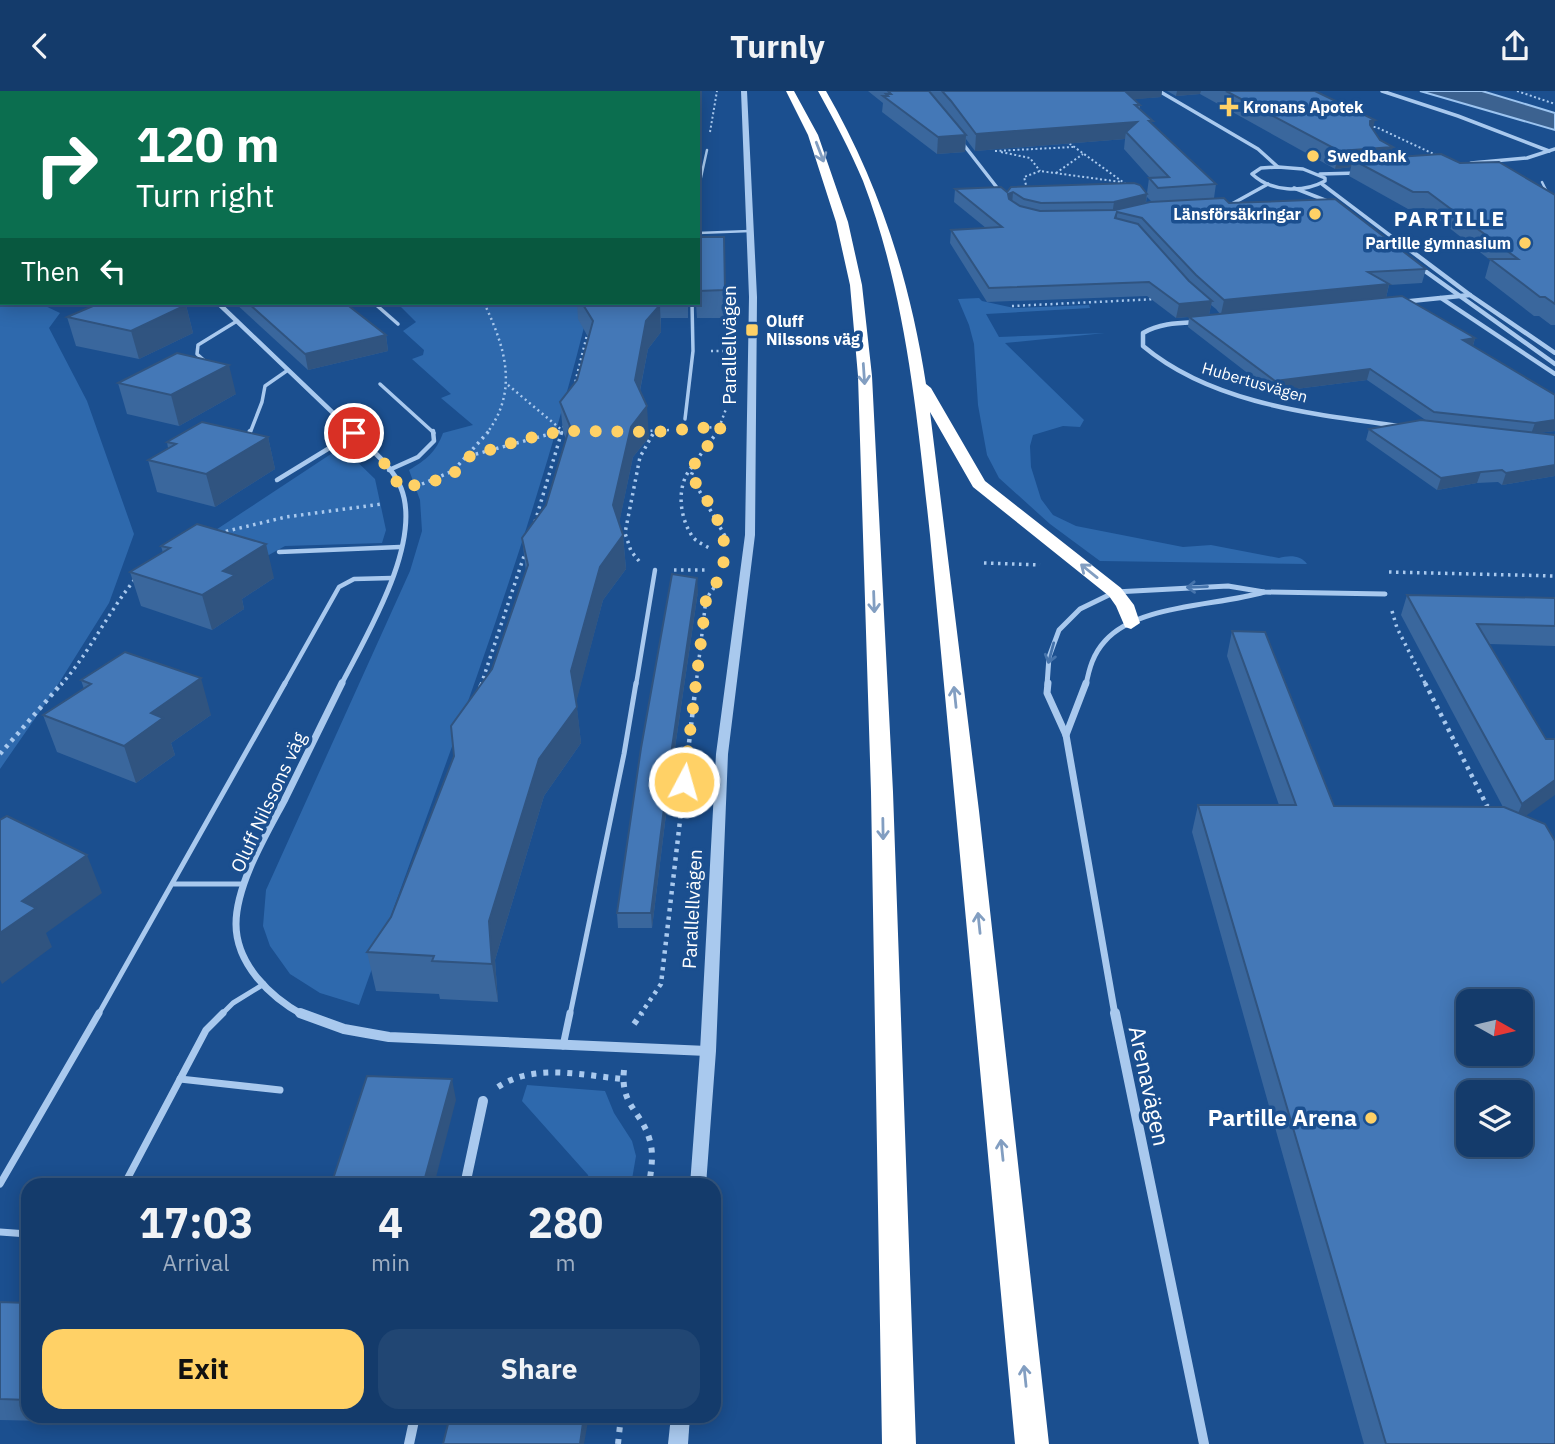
<!DOCTYPE html>
<html lang="en">
<head>
<meta charset="utf-8">
<style>
	body { margin:0; font-family:"IBM Plex Sans",sans-serif; background:#214673; color:#f1f3f6; height:100vh; display:flex; flex-direction:column; font-size:26px; white-space:nowrap }
	* { box-sizing:border-box; margin:0 }
	p { font-size:23px; color:#9dadc1 }
	.icon { flex:none; width:38px; height:38px; fill:none; stroke:currentColor; stroke-width:2; stroke-linecap:round; stroke-linejoin:round }
	.map { position:relative; flex:1; overflow:hidden }
	.sheet { position:absolute; left:21px; top:1087px; width:700px; height:245px; display:flex; flex-direction:column; background:#143b6b; border-radius:21px; box-shadow:0 4px 18px #0003,0 0 0 2px #33557e }
	.sheet>* { flex:none }
	.guide { position:absolute; left:0px; top:0px; width:700px; height:214px; box-shadow:0 4px 18px #0003,0 0 0 2px #33557e; background:#0b6e4f; color:#fff; overflow:hidden }
	.needle { width:46px; rotate:98deg }
	.buttons { position:absolute; left:1456px; top:898px; display:grid; gap:14px }
	.buttons a { display:grid; place-items:center; width:77px; height:77px; border-radius:14px; background:#143b6b; box-shadow:0 4px 18px #0003,0 0 0 2px #33557e; font-size:35px }
	.pin { position:absolute; display:grid; place-items:center; width:60px; height:60px; color:#fff; margin:-30px; border:4px solid #fff; border-radius:50%; box-shadow:0 2px 7px #0007 }
	.me { position:absolute; width:77px; margin:-38px; rotate:6deg; stroke-linejoin:round; filter:drop-shadow(0 0 5px #0008) }
	.turn { display:flex; align-items:center; gap:24px; height:147px; padding:0 21px; font-size:32px }
	.turn .icon { width:91px; height:91px; stroke-width:2.5 }
	.turn b { display:block; font-size:49px; line-height:60px }
	.then { display:flex; align-items:center; height:66px; padding:0 21px; background:#0003; gap:14px; font-size:26px }
	.eta { display:flex; justify-content:space-evenly; align-items:center; height:119px; text-align:center }
	.eta b { font-size:42px; font-weight:800; line-height:49px }
	.button { display:flex; gap:14px; margin-top:auto; padding:14px 21px }
	.button a { flex:1; height:80px; border-radius:21px; background:#ffd166; color:#111; font-size:28px; font-weight:800; line-height:80px; text-align:center }
	.button a+a { background:#214673; color:#f1f3f6 }
	header { display:flex; justify-content:space-between; align-items:center; height:91px; padding:0 21px; background:#143b6b; font-size:32px; font-weight:800 }
	.map>svg:first-child { display:block }
	.green { fill:#2e69ad }
	.water { fill:#3c6290; stroke:#9cc4f0; stroke-width:2 }
	.lines { fill:none; stroke-linecap:round; stroke-linejoin:round }
	.path-far4 { stroke:#a9c9ee; stroke-width:2; stroke-dasharray:2 2.5; stroke-linecap:butt }
	.path-far3 { stroke:#a9c9ee; stroke-width:2.5; stroke-dasharray:2 3.5; stroke-linecap:butt }
	.path-far2 { stroke:#a9c9ee; stroke-width:3.5; stroke-dasharray:2.5 4.5; stroke-linecap:butt }
	.path-far1 { stroke:#a9c9ee; stroke-width:4.5; stroke-dasharray:3.5 5; stroke-linecap:butt }
	.path { stroke:#a9c9ee; stroke-width:6; stroke-dasharray:5 7; stroke-linecap:butt }
	.service-far4 { stroke:#a9c9ee; stroke-width:2.5 }
	.service-far3 { stroke:#a9c9ee; stroke-width:3.5 }
	.service-far2 { stroke:#a9c9ee; stroke-width:4.5 }
	.service-far1 { stroke:#a9c9ee; stroke-width:5 }
	.service { stroke:#a9c9ee; stroke-width:7 }
	.minor-far4 { stroke:#a9c9ee; stroke-width:3.5 }
	.minor-far3 { stroke:#a9c9ee; stroke-width:4.5 }
	.minor-far2 { stroke:#a9c9ee; stroke-width:5 }
	.minor-far1 { stroke:#a9c9ee; stroke-width:7 }
	.minor { stroke:#a9c9ee; stroke-width:10 }
	.tertiary { fill:#a9c9ee; fill-rule:evenodd }
	.motorway { fill:#fff; fill-rule:evenodd }
	.wall { fill:#3a679d; fill-rule:evenodd }
	.shaded-wall { fill:#305480 }
	.building { fill:#4478b7; stroke:#305480; stroke-width:2; fill-rule:evenodd }
	.oneway { stroke:#829ec1 }
	.oneway2 { stroke:#4674ac }
	.route { stroke:#ffd166; stroke-width:12; stroke-dasharray:0 21.6 }
	.poi-dot { fill:#ffd166; stroke:#1b4f8f; stroke-width:2.5 }
	.labels { text-anchor:middle; stroke-width:7; stroke-linejoin:round; paint-order:stroke }
	.far-poi-label { font-size:16px; font-weight:bold; fill:#fff; stroke:#1b4f8f; text-anchor:start }
	.far-street-label { font-size:16px; fill:#fff; stroke:#1b4f8f }
	.street-label { font-size:19px; fill:#fff; stroke:#1b4f8f }
	.far-district-label { font-size:21px; font-weight:bold; letter-spacing:2px; fill:#fff; stroke:#1b4f8f }
	.near-street-label { font-size:23px; fill:#fff; stroke:#1b4f8f }
	.near-poi-label { font-size:23px; font-weight:bold; fill:#fff; stroke:#1b4f8f; text-anchor:end }
</style>
</head>
<body>
<header><svg class="icon" aria-label="back" viewBox="0 0 24 24"><path d="M15 5l-7 7 7 7"/></svg>Turnly<svg class="icon" aria-label="share" viewBox="0 0 24 24"><path d="M12 15V3M7 8l5-5 5 5M5 13v7h14v-7"/></svg></header>
<div class="map">
<svg width="1555" height="1353" viewBox="0 0 1555 1353">
	<rect width="100%" height="100%" fill="#1b4f8f"/>
	<g class="green">
		<path d="M0,196L2,212H39L60,222L49,237L87,310L134,443L109,512L52,603L0,678Z"/>
		<path d="M979,207L982,210L1014,217L1089,214L1090,217L986,223L999,246L1105,242L1005,252L1084,329L1080,336L1063,335L1033,344L1030,355L1031,376L1041,408L1053,424L1076,435L1183,456L1211,454L1279,467C1289,464 1301,464 1307,473L1100,470L1050,433L999,387L987,364L978,314L974,253L969,234L958,208Z"/>
		<path d="M397,212H590C532,452 441,682 359,914L320,902L290,883L270,855L263,835L266,799L410,480L422,440L420,409L409,379C426,369 436,361 443,342L473,334L441,307L451,303L412,268L423,264L424,259L403,240L416,231Z"/>
		<path d="M337,359H345L375,388L386,439L382,452L285,455L258,470L196,452Z"/>
		<path d="M527,994L605,1000L614,1022L632,1050L636,1065L631,1094H591L588,1084L522,1010Z"/>
	</g>
	<path class="water" d="M1420,0H1482L1555,22V39Z"/>
	<g class="lines">
		<g class="path-far4">
			<path d="M207,0L209,2"/>
			<path d="M1517,0L1555,13"/>
			<path d="M410,2L439,0"/>
			<path d="M614,2L644,0"/>
			<path d="M1369,36H1376L1438,65"/>
			<path d="M710,41L717,0"/>
			<path d="M1066,50L1127,94"/>
			<path d="M995,60L1073,56"/>
			<path d="M1001,61L1030,67L1040,80"/>
			<path d="M1056,82L1083,63"/>
			<path d="M1027,98L1024,86L1040,80L1121,91"/>
		</g>
		<g class="path-far3">
			<path d="M484,212C505,256 519,299 487,342"/>
			<path d="M1012,215L1157,208"/>
			<path d="M711,260H730"/>
			<path d="M508,294L563,340"/>
			<path d="M574,296L588,240"/>
			<path d="M704,337L722,335"/>
			<path d="M645,340L671,339"/>
			<path d="M553,342L562,340"/>
			<path d="M562,342L564,335"/>
			<path d="M717,342L726,318"/>
		</g>
		<g class="path-far2">
			<path d="M718,340L698,367L691,385L725,445"/>
			<path d="M469,365L561,340"/>
			<path d="M692,376C676,394 679,425 692,445C696,451 705,454 711,458"/>
			<path d="M422,393L453,380L489,340"/>
			<path d="M535,431L562,340"/>
			<path d="M219,442L286,426L382,413"/>
			<path d="M639,470L631,460L625,442L640,366L654,341"/>
			<path d="M984,472L1040,474"/>
			<path d="M674,479H708"/>
			<path d="M1389,481L1555,485"/>
			<path d="M1392,520L1397,537L1426,594"/>
			<path d="M61,594C90,561 108,521 136,487"/>
			<path d="M481,594L525,462"/>
			<path d="M696,594L706,508L718,491"/>
		</g>
		<g class="path-far1">
			<path d="M1425,592L1487,715L1492,717"/>
			<path d="M480,597L482,592"/>
			<path d="M0,663L62,592"/>
			<path d="M640,924L661,893L696,592"/>
		</g>
		<g class="path">
			<path d="M634,933L642,922"/>
			<path d="M624,979C620,1015 642,1020 650,1050C654,1064 651,1080 649,1094"/>
			<path d="M498,996C534,972 581,984 622,988"/>
			<path d="M618,1353L621,1325"/>
		</g>
		<g class="service-far4">
			<path d="M1542,91L1548,103L1555,106"/>
			<path d="M698,100L707,59"/>
			<path d="M698,142L750,140"/>
		</g>
		<g class="service-far3">
			<path d="M374,212L398,233"/>
			<path d="M207,272L197,263L198,254L237,230"/>
			<path d="M380,293L434,342"/>
			<path d="M685,328L693,260L692,212"/>
			<path d="M250,342L262,311L265,295L288,279"/>
		</g>
		<g class="service-far2">
			<path d="M248,346L250,340"/>
			<path d="M389,379L418,366L434,350L433,340"/>
			<path d="M277,389L354,342"/>
			<path d="M279,461L400,456"/>
			<path d="M284,594L339,496L354,488L392,487"/>
			<path d="M636,594L655,479"/>
		</g>
		<g class="service-far1">
			<path d="M174,793H244"/>
			<path d="M98,924L285,592"/>
			<path d="M221,924L233,912L264,893"/>
			<path d="M570,924L624,663L636,592"/>
		</g>
		<g class="service">
			<path d="M563,955L570,922"/>
			<path d="M180,988L280,999"/>
			<path d="M125,1091L154,1094"/>
			<path d="M0,1093L99,922"/>
			<path d="M124,1094L206,939L223,922"/>
			<path d="M0,1141L28,1143"/>
		</g>
		<g class="minor-far4">
			<path d="M1159,0L1258,58L1278,76"/>
			<path d="M1382,0L1458,25L1549,60"/>
			<path d="M960,49L1002,103"/>
			<path d="M1471,72L1527,67L1555,58"/>
			<path d="M1278,76L1303,78L1325,87V90C1303,102 1271,101 1252,83L1261,77Z"/>
			<path d="M1320,83L1358,82"/>
			<path d="M1322,93L1396,149"/>
			<path d="M1294,97L1335,113"/>
			<path d="M0,111L2,109"/>
			<path d="M1230,114L1268,93"/>
		</g>
		<g class="minor-far3">
			<path d="M1394,147L1470,204L1555,262"/>
			<path d="M1418,175L1555,273"/>
			<path d="M1441,207L1555,283"/>
			<path d="M1401,211L1470,204"/>
			<path d="M218,212L354,342"/>
			<path d="M1198,231C1179,232 1160,232 1143,242V255C1212,313 1313,323 1399,335"/>
		</g>
		<g class="minor-far2">
			<path d="M341,594C366,545 423,452 401,397C392,374 369,357 352,340"/>
			<path d="M1047,594L1049,566L1059,539L1080,518L1115,501L1228,495L1264,501L1385,503"/>
			<path d="M1086,594C1089,578 1093,563 1105,550C1137,513 1219,515 1264,501"/>
		</g>
		<g class="minor-far1">
			<path d="M1048,592L1047,602L1066,644L1115,924"/>
			<path d="M1066,644L1086,592"/>
			<path d="M303,924C270,906 236,873 236,833C236,793 267,742 285,708C304,669 323,631 342,592"/>
		</g>
		<g class="minor">
			<path d="M300,922L344,938L389,946L707,960"/>
			<path d="M1115,922L1204,1353"/>
			<path d="M465,1094L483,1010"/>
			<path d="M409,1353L415,1325"/>
		</g>
		<g class="tertiary">
			<path d="M741,0H747L757,206L755,444L728,663L716,960L706,1094H690L700,960L716,663L745,444L749,206Z"/>
			<path d="M671,1325H690L688,1353H668Z"/>
		</g>
		<g class="motorway">
			<path d="M786,0H794L818,44L848,131L862,194L872,285L893,701L916,1353H882L871,701L858,285L850,194L836,131L808,44Z"/>
			<path d="M818,0H826C879,92 910,189 926,293L931,297L985,390L1121,497L1134,514L1140,532L1131,538L1125,536L1116,515L1109,505L973,396L930,321L979,720L1049,1353H1015L930,444C917,325 906,203 863,90C850,59 834,29 818,0Z"/>
		</g>
	</g>
	<g class="wall">
		<path d="M868,0H1162L1161,6L1134,8L1140,14V18L1152,33L1216,93L1214,107L1426,178L1422,192L1389,194L1386,207L1475,247L1473,255L1555,304V340L1537,342L1555,344V385L1502,394L1498,391L1477,392L1437,399L1366,349L1369,338L1427,330L1367,289L1272,301L1188,236L1189,226L1176,227L1147,205L987,211L950,152L951,139L986,137L954,111L955,98L1007,101L1147,102L1149,87H1150L1124,58L1125,48L975,60L966,48L965,61L937,63L882,21L883,12ZM1147,105V106L1152,111L1146,112ZM1211,214L1216,218L1220,223L1209,224Z"/>
		<path d="M1167,0H1315L1373,39L1390,66L1460,72L1555,104V234H1551L1539,225H1534L1485,187L1490,169L1424,117L1408,118L1349,85L1351,76L1335,78L1200,3L1176,5Z"/>
		<path d="M2,126V194H0V127Z"/>
		<path d="M698,146H724L725,227H697L696,212H698Z"/>
		<path d="M235,212H345L386,244L388,260L308,279Z"/>
		<path d="M577,212H688V227H661V241L648,258L640,300L649,346L633,366L619,432L623,444L626,478L603,509L576,610L581,652L544,705L495,869L498,911L440,908L439,903L376,900L367,861L391,826L492,578L526,480L522,447L546,414L566,348L563,341L560,311L577,289L588,246L578,228Z"/>
		<path d="M186,214L193,242L139,268L76,255L67,226Z"/>
		<path d="M118,292L236,303L179,335L127,323Z"/>
		<path d="M268,346L275,378L215,416L157,401L148,369L168,357L167,351Z"/>
		<path d="M161,455L274,487L242,508L244,518L212,539L141,515L130,481L163,462Z"/>
		<path d="M698,500L670,691L652,837H618L617,822Z"/>
		<path d="M1407,504L1555,507V555L1489,553L1526,725L1555,1353H1364L1192,741L1198,714H1279L1227,565L1232,540L1334,715L1503,716L1401,524Z"/>
		<path d="M81,589L211,624L171,652L175,664L136,692L57,661L43,624L84,598Z"/>
		<path d="M0,1211L28,1212V1325H143L141,1330L47,1327L45,1330L0,1329Z"/>
	</g>
	<g class="shaded-wall">
		<path d="M1118,0H1162L1161,6L1116,10Z"/>
		<path d="M1177,0H1201L1200,3L1176,5Z"/>
		<path d="M1375,29L1371,46H1366L1370,30Z"/>
		<path d="M1137,31L1126,41L1125,48L975,60L976,43Z"/>
		<path d="M966,44L965,61L937,63L938,46Z"/>
		<path d="M1393,56L1388,74L1353,69L1351,76L1335,78L1339,60Z"/>
		<path d="M1013,101L1012,114L1007,116L1008,103Z"/>
		<path d="M1147,103L1145,116L1117,121L1116,134L1112,124L1114,111Z"/>
		<path d="M1389,193L1386,207L1221,223L1224,209Z"/>
		<path d="M1212,210L1209,224L1176,227L1179,213Z"/>
		<path d="M186,214L193,242L139,268L131,240Z"/>
		<path d="M660,214L661,241L648,258L636,319L635,289L646,230Z"/>
		<path d="M386,244L388,260L308,279L305,263Z"/>
		<path d="M1475,247L1472,258L1463,249Z"/>
		<path d="M229,274L236,303L179,335L171,304Z"/>
		<path d="M1370,278L1367,289L1272,301L1275,290Z"/>
		<path d="M647,315L649,346L633,366L616,447L613,414L631,336Z"/>
		<path d="M1555,329V340L1531,343L1535,332Z"/>
		<path d="M268,346L275,378L215,416L206,383Z"/>
		<path d="M1555,374V385L1502,394L1506,382Z"/>
		<path d="M1481,381L1477,392L1437,399L1441,387Z"/>
		<path d="M623,444L626,478L603,509L575,616L571,580L600,476Z"/>
		<path d="M266,453L274,487L242,508L244,518L212,539L202,504L223,480Z"/>
		<path d="M697,487L698,500L670,691L652,837L651,822L669,677Z"/>
		<path d="M201,587L211,624L171,652L175,664L136,692L124,655L151,622Z"/>
		<path d="M577,616L581,652L544,705L495,869L498,911L492,873L489,830L539,668Z"/>
		<path d="M1555,689V704L1513,734L1522,713Z"/>
		<path d="M87,764L102,802L46,842L52,856L2,893L0,889V842L22,810Z"/>
		<path d="M452,988L456,1009L434,1094H423Z"/>
		<path d="M584,1325H589L584,1353H580Z"/>
	</g>
	<g class="building">
		<path d="M888,0H929L966,44L938,46L883,5H888L886,3H891Z"/>
		<path d="M942,0H1125L1140,14H1135L1153,30H1149L1216,93L1158,97L1149,87L1169,86L1126,41L1137,31L976,43L951,10Z"/>
		<path d="M1226,0H1315L1375,29L1370,30V34L1380,49L1393,56L1339,60Z"/>
		<path d="M1441,63L1460,72L1499,71L1555,104V213L1545,206H1540L1490,168H1518L1428,101H1413L1353,69Z"/>
		<path d="M1134,92L1140,94L1147,103L1114,111L1041,112L1024,108L1013,101L1008,103L1009,108L1020,115L1040,120L1115,119L1150,111L1224,107L1229,112L1335,108L1426,178L1368,181L1389,193L1224,209L1196,184L1142,127L1117,121L1115,127L1138,133L1189,190L1212,210L1179,213L1149,191L989,197L951,139L1002,136L955,98L1001,96L1007,101L1011,96Z"/>
		<path d="M2,126V172H0V127Z"/>
		<path d="M698,146H724L725,199L698,200Z"/>
		<path d="M1402,205L1475,247L1463,249L1555,304V329L1535,332L1434,321L1370,278L1275,290L1189,226Z"/>
		<path d="M100,212H177L186,214L131,240L67,226Z"/>
		<path d="M248,212H345L386,244L305,263Z"/>
		<path d="M582,212H659L660,214L646,230L635,289L647,315L631,336L613,414L623,444L600,476L571,580L577,616L539,668L489,830L492,873L432,870L434,865L367,861L391,826L454,665L451,635L492,578L528,474L522,447L546,414L570,335L560,311L577,289L593,230Z"/>
		<path d="M177,262L229,274L171,304L118,292Z"/>
		<path d="M1421,329L1555,344V374L1506,382L1502,379L1481,381L1441,387L1369,338Z"/>
		<path d="M202,331L268,346L206,383L148,369L176,353L167,351Z"/>
		<path d="M197,433L266,453L223,480L235,484L202,504L130,481L170,457L161,455Z"/>
		<path d="M672,483L697,487L669,677L651,822H617L641,657Z"/>
		<path d="M1407,504L1555,507V535L1477,533L1546,648H1555V689L1522,713Z"/>
		<path d="M1232,540L1265,541L1334,715L1504,716L1545,733L1555,750V1353H1386L1198,714H1296ZM1468,910H1521V962H1468ZM1468,1001H1521V1054H1468Z"/>
		<path d="M125,561L201,587L151,622L163,627L124,655L43,624L91,593L81,589Z"/>
		<path d="M7,725L87,764L22,810L36,817L0,842V729Z"/>
		<path d="M367,985L452,988L423,1094H331Z"/>
		<path d="M0,1211L28,1212V1309L0,1308Z"/>
		<path d="M450,1325H584L580,1353H443Z"/>
	</g>
	<defs><path id="oneway-shaft" d="M-6 0H5M1.5-3L5.5 0L1.5 3" fill="none" stroke-width="1.6" stroke-linecap="round" stroke-linejoin="round" transform="scale(1.75)"/></defs>
	<g class="oneway">
		<use href="#oneway-shaft" transform="translate(820 61) rotate(69)"/>
		<use href="#oneway-shaft" transform="translate(864 283) rotate(86)"/>
		<use href="#oneway-shaft" transform="translate(1089 480) rotate(-141)"/>
		<use href="#oneway-shaft" transform="translate(874 511) rotate(88)"/>
		<use href="#oneway-shaft" transform="translate(955 606) rotate(-96)"/>
		<use href="#oneway-shaft" transform="translate(883 738) rotate(89)"/>
		<use href="#oneway-shaft" transform="translate(979 832) rotate(-96)"/>
		<use href="#oneway-shaft" transform="translate(1002 1059) rotate(-96)"/>
		<use href="#oneway-shaft" transform="translate(1025 1285) rotate(-96)"/>
	</g>
	<g class="oneway2">
		<use href="#oneway-shaft" transform="translate(1197 496) rotate(178)"/>
		<use href="#oneway-shaft" transform="translate(1051 562) rotate(105)"/>
	</g>
	<g class="lines">
		<path class="route" d="M354,342L382,369L401,397L443,388L455,381L468,366L524,348L563,340L655,341L722,335L693,375L691,385C721,429 741,460 706,509L684,691"/>
	</g>
	<g class="poi-dot">
		<path d="M1225.5 5.5h7v7h7v7h-7v7h-7v-7h-7v-7h7z"/>
		<circle cx="1313" cy="65" r="7"/>
		<circle cx="1315" cy="123" r="7"/>
		<circle cx="1525" cy="152" r="7"/>
		<rect x="745" y="232" width="14" height="14" rx="3.5"/>
		<circle cx="1371" cy="1027" r="7"/>
	</g>
	<g class="labels">
		<g class="far-poi-label">
			<text x="1243" y="22">Kronans Apotek</text>
			<text x="1327" y="71">Swedbank</text>
			<text x="1301" y="129" text-anchor="end">Länsförsäkringar</text>
			<text x="1511" y="158" text-anchor="end">Partille gymnasium</text>
			<text x="766" y="236">Oluff<tspan x="766" dy="18">Nilssons väg</tspan></text>
		</g>
		<g class="far-street-label">
			<text transform="translate(1255 291) rotate(16)" y="6">Hubertusvägen</text>
		</g>
		<g class="street-label">
			<text transform="translate(729 254) rotate(-90)" y="7">Parallellvägen</text>
			<text transform="translate(268 711) rotate(-65)" y="7">Oluff Nilssons väg</text>
			<text transform="translate(692 818) rotate(-87)" y="7">Parallellvägen</text>
		</g>
		<g class="far-district-label">
			<text x="1450" y="135">PARTILLE</text>
		</g>
		<g class="near-street-label">
			<text transform="translate(1149 995) rotate(78)" y="8">Arenavägen</text>
		</g>
		<g class="near-poi-label">
			<text x="1357" y="1035">Partille Arena</text>
		</g>
	</g>
</svg>
<div class="buttons">
<a><svg class="needle" viewBox="-14 -14 28 28"><path d="M0-13l5 13h-10z" fill="#e53935"/><path d="M0 13l5-13h-10z" fill="#9dadc1"/></svg></a>
<a><svg class="icon" aria-label="layers" viewBox="0 0 24 24"><path d="M12 4l9 5-9 5-9-5zM3 14l9 5 9-5"/></svg></a>
</div>
<div class="pin" style="left:354px;top:342px;background:#d93025"><svg class="icon" aria-label="arrive" viewBox="0 0 24 24"><path d="M6 21V4h12l-3 4 3 4H6"/></svg></div>
<svg class="me" style="left:684px;top:691px" viewBox="-20 -20 40 40"><circle r="17" fill="#ffd166" stroke="#fff" stroke-width="3"/><path d="M0-11L8 9 0 5-8 9z" fill="#fff"/></svg>
<div class="guide">
<div class="turn"><svg class="icon" aria-label="right" viewBox="0 0 24 24"><path d="M7 20v-9h11M14 6l5 5-5 5"/></svg><div><b>120 m</b>Turn right</div></div>
<div class="then">Then<svg class="icon" aria-label="left" viewBox="0 0 24 24"><path d="M17 20v-9H6M10 6l-5 5 5 5"/></svg></div>
</div>
<section class="sheet">
<div class="eta">
<div><b>17:03</b><p>Arrival</p></div>
<div><b>4</b><p>min</p></div>
<div><b>280</b><p>m</p></div>
</div>
<div class="button"><a>Exit</a><a>Share</a></div>
</section>
</div>
</body>
</html>
